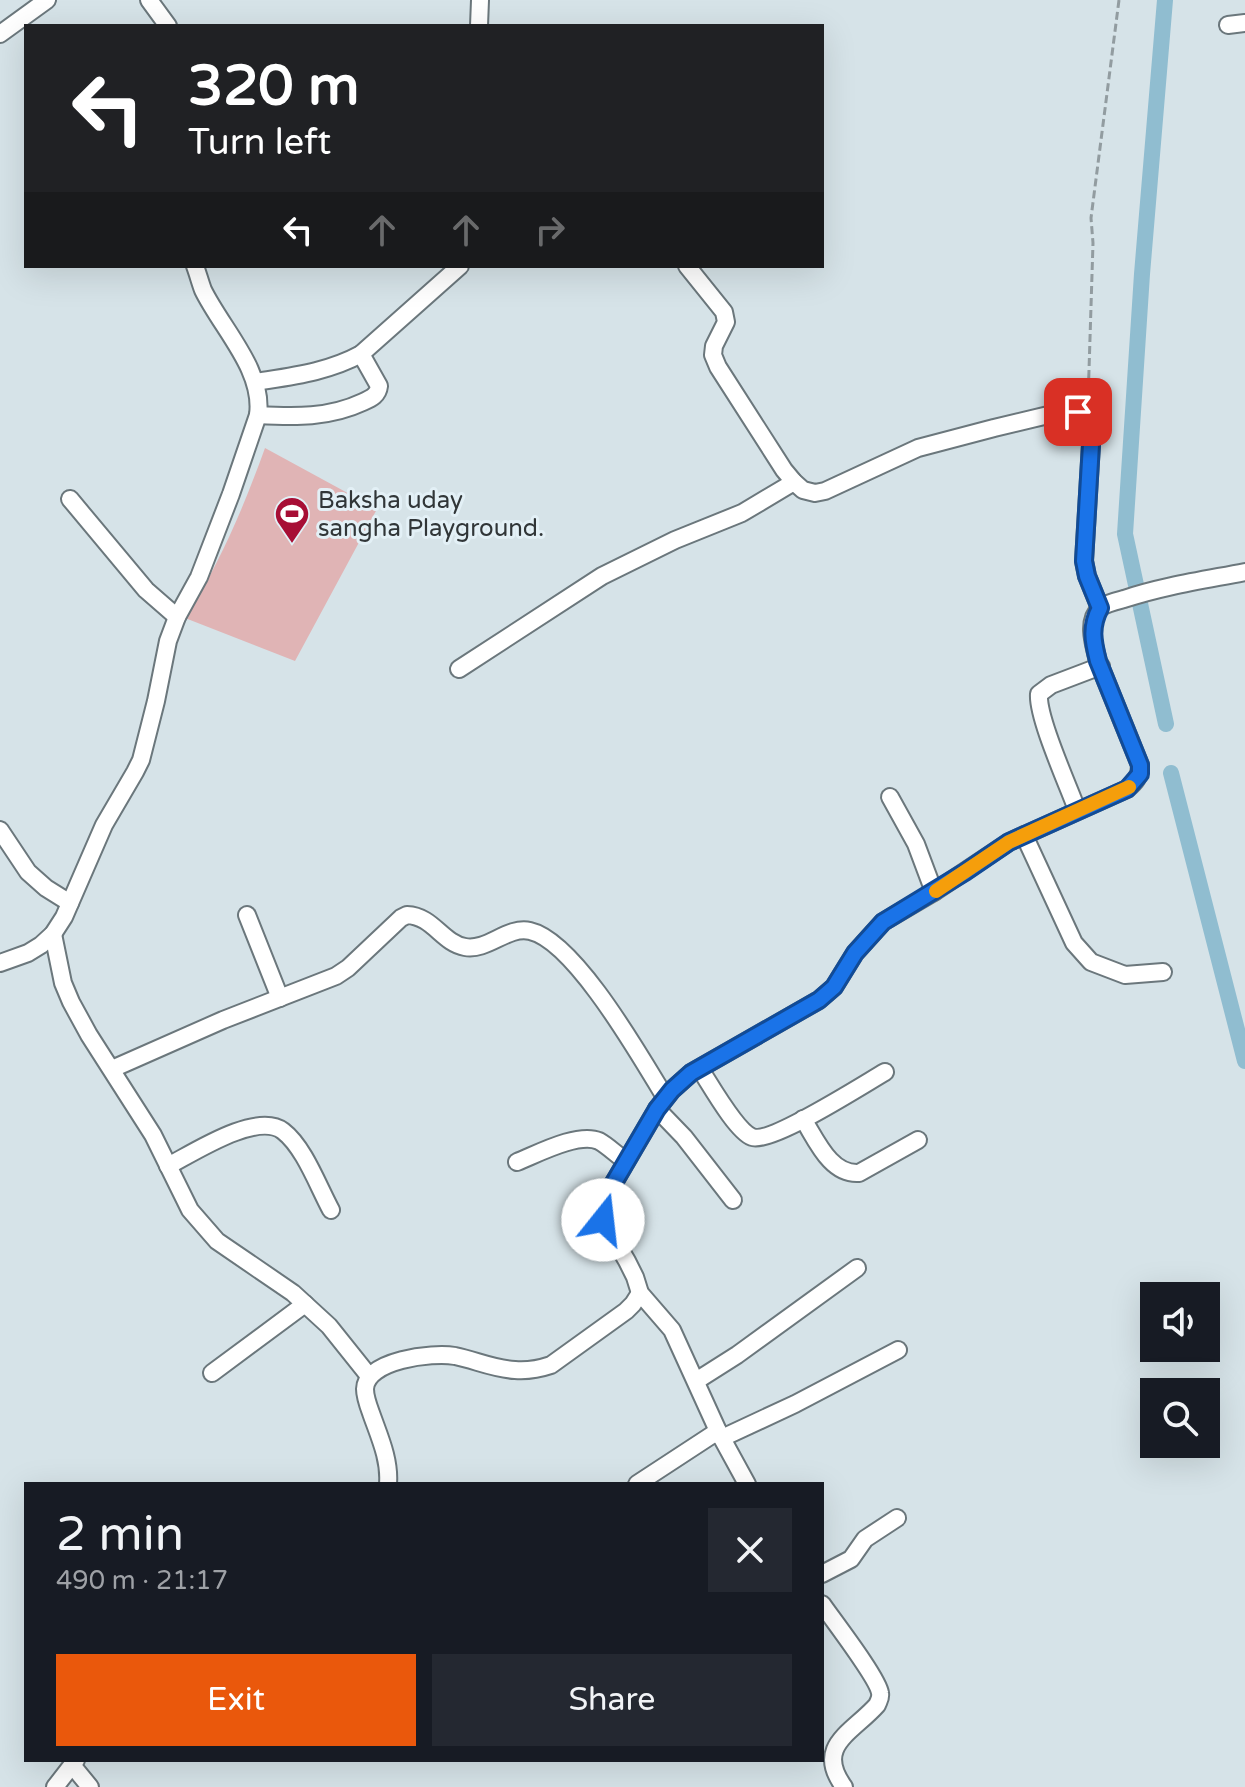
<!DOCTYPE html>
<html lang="en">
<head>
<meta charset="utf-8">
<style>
	body { margin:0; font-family:"Varela Round",sans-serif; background:#242831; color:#f1f3f6; height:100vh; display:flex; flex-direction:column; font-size:30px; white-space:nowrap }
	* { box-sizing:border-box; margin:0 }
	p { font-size:26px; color:#9ea1a6 }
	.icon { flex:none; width:44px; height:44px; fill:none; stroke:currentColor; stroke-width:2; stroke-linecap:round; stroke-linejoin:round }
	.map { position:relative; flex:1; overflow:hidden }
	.details { position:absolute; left:24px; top:1482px; width:800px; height:280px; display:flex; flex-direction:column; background:#171b24; border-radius:0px; box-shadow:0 8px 32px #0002 }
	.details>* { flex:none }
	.top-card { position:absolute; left:24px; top:24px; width:800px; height:244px; border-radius:0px; box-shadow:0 8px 32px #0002; background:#202124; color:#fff; overflow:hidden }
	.fabs { position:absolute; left:1140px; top:1282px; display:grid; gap:16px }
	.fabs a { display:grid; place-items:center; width:80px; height:80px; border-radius:0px; background:#171b24; box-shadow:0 8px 32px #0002; font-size:40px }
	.pin { position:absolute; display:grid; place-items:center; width:68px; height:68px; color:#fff; margin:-34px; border-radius:16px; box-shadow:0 4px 12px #0006 }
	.me { position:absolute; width:88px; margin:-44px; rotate:16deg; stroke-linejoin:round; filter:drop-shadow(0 0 6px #0008) }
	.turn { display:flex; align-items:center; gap:28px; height:168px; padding:0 32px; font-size:36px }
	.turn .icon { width:104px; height:104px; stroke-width:2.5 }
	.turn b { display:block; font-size:56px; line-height:68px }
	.lanes { display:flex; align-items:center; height:76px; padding:0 32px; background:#0003; justify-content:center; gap:40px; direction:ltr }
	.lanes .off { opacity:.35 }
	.round { display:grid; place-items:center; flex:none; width:84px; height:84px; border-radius:0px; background:#242831 }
	.summary { display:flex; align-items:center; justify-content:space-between; height:136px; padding:0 32px }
	h1 { font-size:48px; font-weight:600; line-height:60px }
	.cta { display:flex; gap:16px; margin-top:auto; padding:16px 32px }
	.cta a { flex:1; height:92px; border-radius:0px; background:#ea580c; color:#fff; font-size:32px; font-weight:600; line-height:92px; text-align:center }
	.cta a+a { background:#242831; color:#f1f3f6 }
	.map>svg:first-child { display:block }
	.green { fill:#e0b4b5 }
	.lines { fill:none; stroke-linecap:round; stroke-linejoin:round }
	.canal { stroke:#90bdd0; stroke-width:16 }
	.minor-casing { stroke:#6b777c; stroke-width:20 }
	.path { stroke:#929ca0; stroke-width:3; stroke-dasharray:8 4; stroke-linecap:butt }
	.minor { stroke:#fff; stroke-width:16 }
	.route-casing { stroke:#114b97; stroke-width:20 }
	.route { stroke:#1a73e8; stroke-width:14 }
	.slow { stroke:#f59e0b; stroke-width:14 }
	.labels { text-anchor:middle; stroke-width:6; stroke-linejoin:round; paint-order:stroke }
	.poi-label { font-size:24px; fill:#313638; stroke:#e3f0f6; text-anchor:start }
</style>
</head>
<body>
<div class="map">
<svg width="1245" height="1787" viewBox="0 0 1245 1787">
	<rect width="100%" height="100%" fill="#d6e3e8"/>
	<path class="green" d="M265,448L377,509L295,661L185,618C220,563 243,509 265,448Z"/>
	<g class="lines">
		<g class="canal">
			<path d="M1165,0L1142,274L1125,534L1166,724"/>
			<path d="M1171,773L1245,1061"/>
		</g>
		<defs>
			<g id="minor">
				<path d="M149,0L168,26"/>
				<path d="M1228,25L1245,23"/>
				<path d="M479,26L480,0"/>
				<path d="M0,34L47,0"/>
				<path d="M687,266L724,312L726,322L714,346L713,355L718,367L784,470L794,482L803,490L815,493L825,491L918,448L994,428L1065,411L1078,412L1087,418L1092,428L1084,561L1087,576L1100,608"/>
				<path d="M256,382C293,376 328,372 361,354L460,266"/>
				<path d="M258,415C295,417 329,418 363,402C372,398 378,395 379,386L361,354"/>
				<path d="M70,499L146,590L177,617"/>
				<path d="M459,669L602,576L675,540L742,513L794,482"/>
				<path d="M890,797L916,844L934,892"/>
				<path d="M1077,810C1068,785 1037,717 1039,694L1051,685L1101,666"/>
				<path d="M0,830L28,872L46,888L70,903"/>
				<path d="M1024,835L1074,943L1091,962L1125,975L1163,972"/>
				<path d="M247,915L280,998"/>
				<path d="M53,934L63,983L71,1002L89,1035L153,1135L190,1210L217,1241L293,1293L329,1326L369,1376"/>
				<path d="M0,963L28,953L41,945L53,934L64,917L104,825L135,772L141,760L156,701L168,641L177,617L199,577L231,494L258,415C264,370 222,329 203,290C200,282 198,274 195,266"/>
				<path d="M112,1069L223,1020L336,976L348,968L401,918L407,915C433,916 442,943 465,947C488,951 507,926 530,931C575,941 641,1058 665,1097"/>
				<path d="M700,1069C710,1084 736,1131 752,1137C771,1144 864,1084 885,1072"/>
				<path d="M657,1109L684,1137L733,1200"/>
				<path d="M803,1119C816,1139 830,1175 859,1173L918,1140"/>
				<path d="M517,1162C537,1154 578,1132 599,1141C608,1146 617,1155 626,1161"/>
				<path d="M168,1166C193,1153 257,1111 283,1131C304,1147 318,1186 331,1210"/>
				<path d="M212,1373L305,1304"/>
				<path d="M696,1381L737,1355L857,1268"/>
				<path d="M722,1438L795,1404L898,1350"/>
				<path d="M388,1484C390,1459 379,1436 371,1413C368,1405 365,1397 365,1389C366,1360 432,1352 455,1356C475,1360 494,1369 515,1370C527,1371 539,1369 551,1365L626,1311L633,1304L640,1293"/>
				<path d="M637,1484L718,1431"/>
				<path d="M747,1484L718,1431L672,1330L640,1293L635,1277L627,1261L603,1220L602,1210L605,1198L657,1109L672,1090L691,1073L819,1000L834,987L855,953L883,922L934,892L1009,842L1127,789C1135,782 1140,777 1140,765L1098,661C1094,645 1086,621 1100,608C1106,603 1116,601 1124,599C1163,586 1204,580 1245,572"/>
				<path d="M822,1574L851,1559L865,1539L897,1518"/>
				<path d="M822,1604C833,1620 878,1678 880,1693C881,1698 879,1700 877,1705C852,1733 814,1746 844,1787"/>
				<path d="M72,1765L90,1787"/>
				<path d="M55,1787L76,1760"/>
			</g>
		</defs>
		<use href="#minor" class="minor-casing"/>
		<path class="path" d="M1088,402L1093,243L1091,218L1119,0"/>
		<use href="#minor" class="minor"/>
	</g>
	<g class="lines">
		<defs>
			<path id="route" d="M603,1220L602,1210L605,1198L657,1109L672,1090L691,1073L819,1000L834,987L855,953L883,922L965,872L1009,842L1127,789L1140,774V765L1098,661C1093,641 1090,627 1100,608L1087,576L1084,561L1092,428L1087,418L1078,412"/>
		</defs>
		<use href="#route" class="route-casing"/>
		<use href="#route" class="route"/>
		<path class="slow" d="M936,891L1009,842L1129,787"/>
	</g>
	<defs>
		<symbol id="stadium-pin" viewBox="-11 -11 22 30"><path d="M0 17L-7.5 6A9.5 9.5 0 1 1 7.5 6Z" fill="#a70e35" stroke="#e3f0f6"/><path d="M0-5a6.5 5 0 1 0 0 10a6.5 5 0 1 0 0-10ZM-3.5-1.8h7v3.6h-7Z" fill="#fff"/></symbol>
	</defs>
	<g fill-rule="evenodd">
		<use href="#stadium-pin" x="272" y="494" width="40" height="54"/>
	</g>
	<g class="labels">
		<g class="poi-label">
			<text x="318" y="508">Baksha uday<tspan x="318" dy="28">sangha Playground.</tspan></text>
		</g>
	</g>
</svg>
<div class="fabs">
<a><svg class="icon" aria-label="sound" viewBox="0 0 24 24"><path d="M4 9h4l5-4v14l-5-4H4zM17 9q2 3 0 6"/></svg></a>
<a><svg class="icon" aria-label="search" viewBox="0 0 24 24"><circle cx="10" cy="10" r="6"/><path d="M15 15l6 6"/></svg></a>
</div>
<div class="pin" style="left:1078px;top:412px;background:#d93025"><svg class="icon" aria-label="arrive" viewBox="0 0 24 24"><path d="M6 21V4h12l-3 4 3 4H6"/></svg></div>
<svg class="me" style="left:603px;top:1220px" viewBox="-20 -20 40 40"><circle r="19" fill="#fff"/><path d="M0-13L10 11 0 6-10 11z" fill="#1a73e8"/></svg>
<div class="top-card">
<div class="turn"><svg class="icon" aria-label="left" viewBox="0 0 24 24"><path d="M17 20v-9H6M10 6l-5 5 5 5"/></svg><div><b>320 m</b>Turn left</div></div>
<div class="lanes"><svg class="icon" aria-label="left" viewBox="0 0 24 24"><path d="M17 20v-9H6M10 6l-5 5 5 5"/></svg><svg class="icon off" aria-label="ahead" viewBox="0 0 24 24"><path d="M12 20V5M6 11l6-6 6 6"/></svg><svg class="icon off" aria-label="ahead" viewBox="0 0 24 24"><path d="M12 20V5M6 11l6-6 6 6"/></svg><svg class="icon off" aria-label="right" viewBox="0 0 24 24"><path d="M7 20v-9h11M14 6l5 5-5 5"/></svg></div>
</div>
<section class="details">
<div class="summary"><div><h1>2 min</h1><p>490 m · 21:17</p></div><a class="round"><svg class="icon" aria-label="close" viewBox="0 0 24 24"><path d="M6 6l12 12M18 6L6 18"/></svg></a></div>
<div class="cta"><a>Exit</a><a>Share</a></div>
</section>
</div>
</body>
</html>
